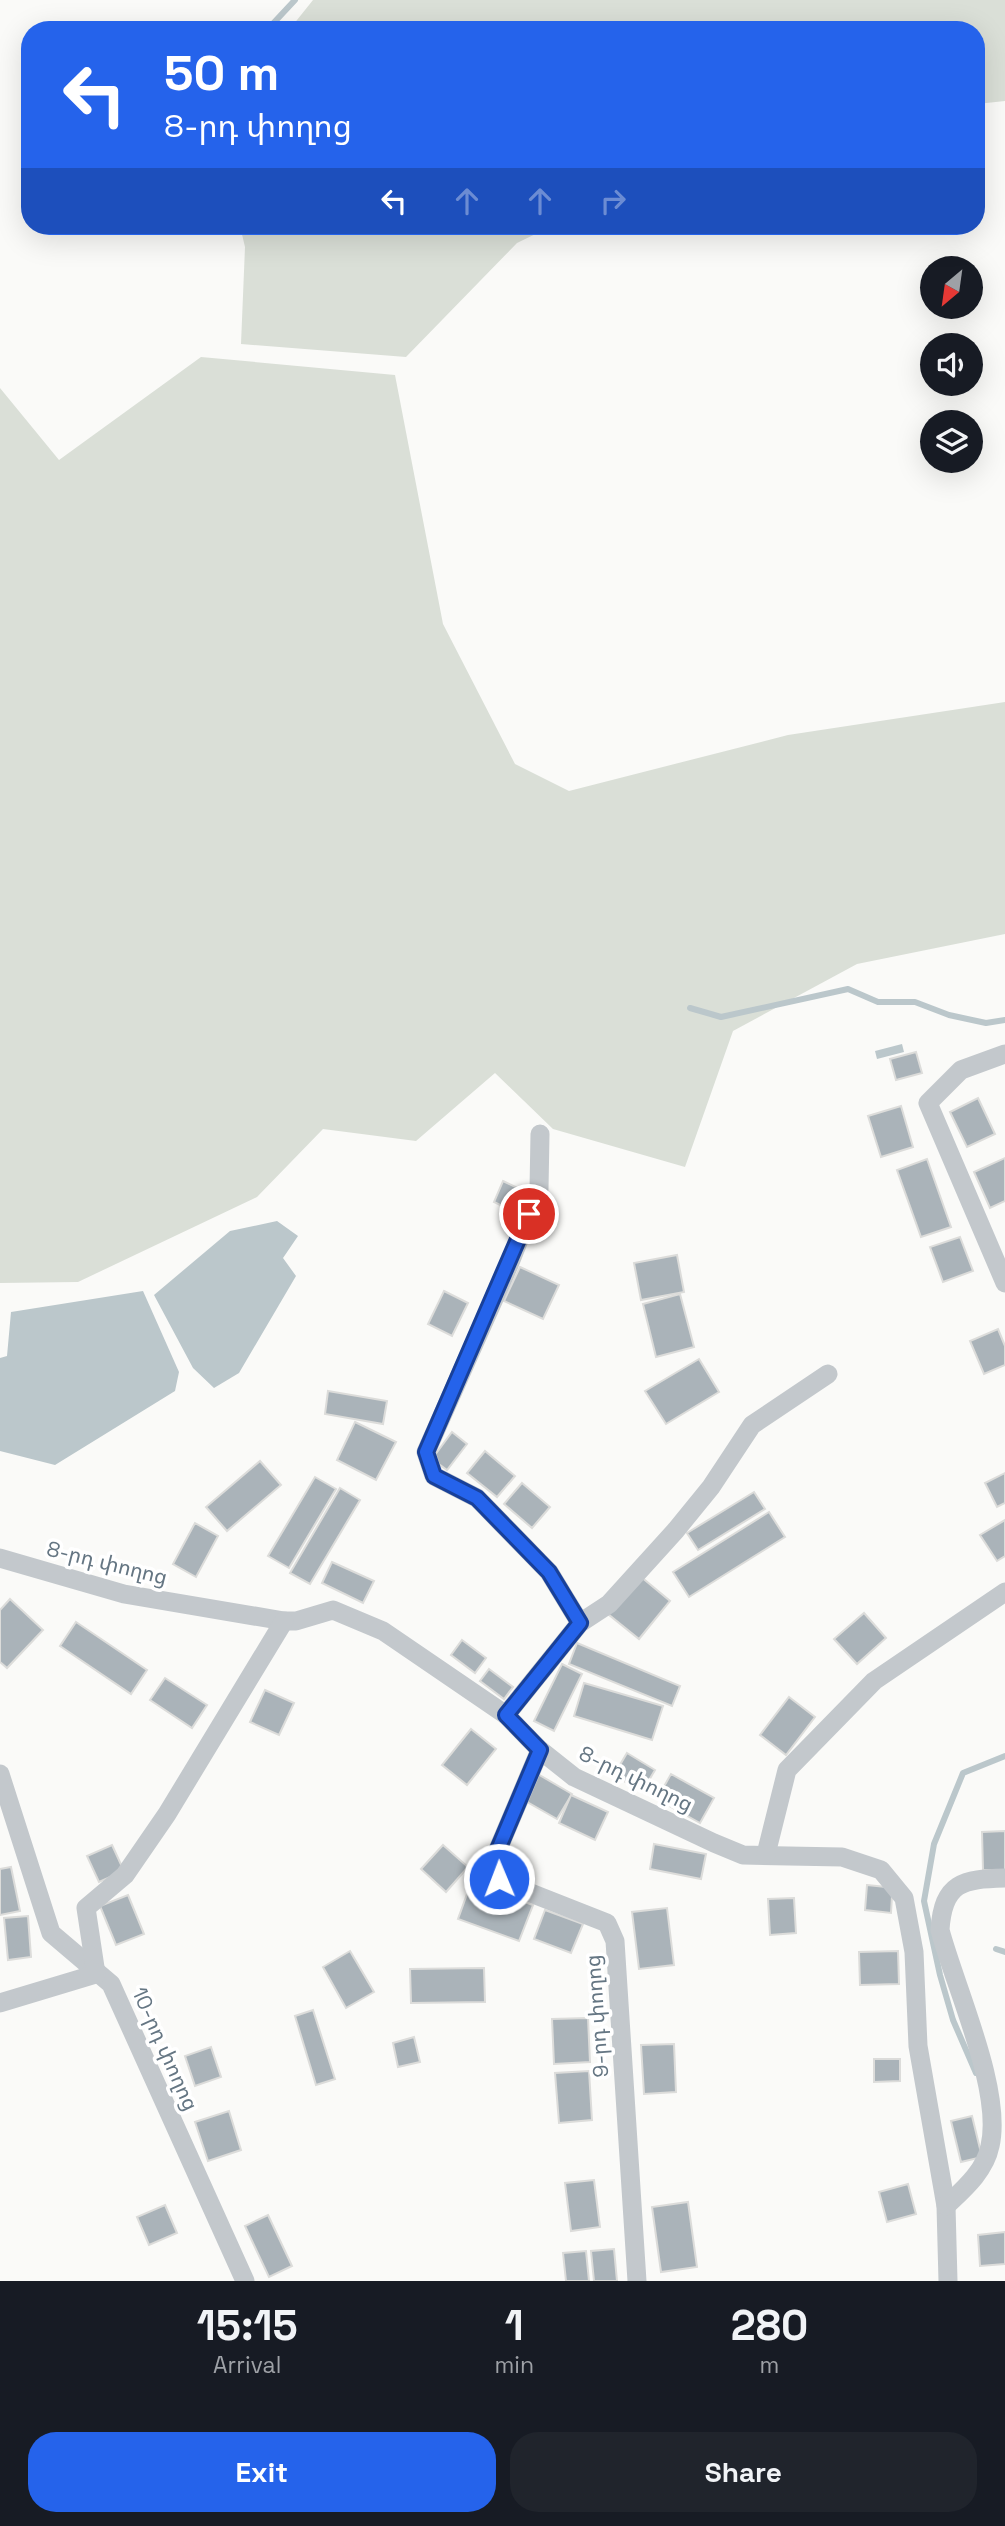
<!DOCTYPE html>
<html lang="en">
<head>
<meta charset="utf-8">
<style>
	body { margin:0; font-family:"Space Grotesk","Noto Sans Armenian",sans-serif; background:#20242c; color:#f1f3f6; height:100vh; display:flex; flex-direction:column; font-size:26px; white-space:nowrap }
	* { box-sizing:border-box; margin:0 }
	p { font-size:23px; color:#9ea1a6 }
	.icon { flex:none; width:38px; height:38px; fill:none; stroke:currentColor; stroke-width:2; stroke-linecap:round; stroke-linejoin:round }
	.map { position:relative; height:2281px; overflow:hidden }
	.drawer { display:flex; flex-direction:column; background:#171b24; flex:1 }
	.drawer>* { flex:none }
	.banner { position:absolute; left:21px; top:21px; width:964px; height:214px; border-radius:28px; box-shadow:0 7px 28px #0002; background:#2563eb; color:#fff; overflow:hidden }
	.needle { width:46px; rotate:209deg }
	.buttons { position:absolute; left:920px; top:256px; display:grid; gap:14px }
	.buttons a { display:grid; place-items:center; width:63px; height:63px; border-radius:50%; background:#171b24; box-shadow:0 7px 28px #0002; font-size:35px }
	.pin { position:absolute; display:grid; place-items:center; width:60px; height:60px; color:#fff; margin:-30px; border:4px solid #fff; border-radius:50%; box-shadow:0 2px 7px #0007 }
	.me { position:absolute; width:77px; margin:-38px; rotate:359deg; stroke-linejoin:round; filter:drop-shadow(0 0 5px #0008) }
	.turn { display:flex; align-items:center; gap:24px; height:147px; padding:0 28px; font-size:32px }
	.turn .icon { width:91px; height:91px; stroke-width:2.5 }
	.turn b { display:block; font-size:49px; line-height:60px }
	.lanes { display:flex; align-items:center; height:66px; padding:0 28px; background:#0003; justify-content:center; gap:35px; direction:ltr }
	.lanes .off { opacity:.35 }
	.eta { display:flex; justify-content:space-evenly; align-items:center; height:119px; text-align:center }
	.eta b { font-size:42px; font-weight:600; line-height:49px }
	.action { display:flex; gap:14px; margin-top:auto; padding:14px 28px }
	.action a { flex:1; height:80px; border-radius:28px; background:#2563eb; color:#fff; font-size:28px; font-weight:600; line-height:80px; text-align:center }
	.action a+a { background:#20242c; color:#f1f3f6 }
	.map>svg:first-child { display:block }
	.green { fill:#dadfd7 }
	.water { fill:#bbc7cb }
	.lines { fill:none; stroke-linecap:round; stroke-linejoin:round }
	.stream { stroke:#bbc7cb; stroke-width:6 }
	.building { fill:#aab3b9; stroke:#dcdcda; stroke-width:2 }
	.minor { stroke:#c3c8cc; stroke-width:19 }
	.route-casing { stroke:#184099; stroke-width:18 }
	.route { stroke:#2563eb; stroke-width:12 }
	.labels { text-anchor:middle; stroke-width:7; stroke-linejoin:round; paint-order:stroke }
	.street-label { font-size:21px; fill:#657683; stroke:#fff }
</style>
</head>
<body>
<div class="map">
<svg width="1005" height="2281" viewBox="0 0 1005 2281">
	<rect width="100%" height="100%" fill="#fafaf8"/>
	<g class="green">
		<path d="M313,0H1005V101L977,104L976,30H289Z"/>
		<path d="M240,226H552L517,243L406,357L241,344L245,247Z"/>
		<path d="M201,357L395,375L443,624L515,764L569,791L788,735L1005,702V934L857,964L733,1031L685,1167L553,1129L495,1073L416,1141L323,1129L257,1197L78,1282L0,1283V388L59,460Z"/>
	</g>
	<g class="water">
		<path d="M902,1044L904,1052L877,1059L875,1051Z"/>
		<path d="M277,1221L298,1236L283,1258L296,1276L239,1373L214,1388L193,1368L154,1295L230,1231Z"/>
		<path d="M143,1291L179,1372L175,1391L55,1465L0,1451V1358L7,1356L11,1312Z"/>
	</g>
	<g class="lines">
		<g class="stream">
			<path d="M267,30L295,0"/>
			<path d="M690,1008L721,1017L848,989L878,1002H915L949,1015L986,1023L1005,1020"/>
			<path d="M996,1949L1005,1952"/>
			<path d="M976,2073L953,2020L940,1975L924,1901L934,1844L963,1773L1005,1756"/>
		</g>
	</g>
	<g class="building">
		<path d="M916,1052L922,1073L896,1080L890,1059Z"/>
		<path d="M978,1098L995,1134L967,1147L950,1112Z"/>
		<path d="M901,1106L913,1147L881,1157L868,1116Z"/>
		<path d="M1005,1158V1201L990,1208L974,1172Z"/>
		<path d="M927,1159L951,1227L921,1237L897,1170Z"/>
		<path d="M503,1181L530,1194L521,1215L494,1202Z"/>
		<path d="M960,1237L973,1271L943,1282L930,1247Z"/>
		<path d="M677,1255L684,1292L641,1300L634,1263Z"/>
		<path d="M520,1267L559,1285L543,1319L504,1301Z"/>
		<path d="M444,1291L468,1303L452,1336L428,1324Z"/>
		<path d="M680,1294L694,1347L656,1357L643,1304Z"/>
		<path d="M998,1329L1005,1346V1365L984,1374L970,1341Z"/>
		<path d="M699,1359L719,1392L666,1424L645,1391Z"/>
		<path d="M328,1391L387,1401L383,1424L325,1414Z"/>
		<path d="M355,1422L396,1442L376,1480L337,1460Z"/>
		<path d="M452,1432L467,1444L447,1470L432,1459Z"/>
		<path d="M485,1451L515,1476L497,1497L467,1473Z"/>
		<path d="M260,1461L281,1485L227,1531L206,1507Z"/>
		<path d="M1005,1473V1503L997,1507L985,1483Z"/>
		<path d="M315,1477L336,1489L289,1568L268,1556Z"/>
		<path d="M522,1483L550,1507L532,1528L504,1504Z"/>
		<path d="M340,1488L360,1500L310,1584L290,1573Z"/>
		<path d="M754,1492L765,1509L698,1550L687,1533Z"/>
		<path d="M769,1512L785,1537L689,1597L673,1572Z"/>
		<path d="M1005,1520V1556L997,1561L980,1535Z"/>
		<path d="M195,1523L218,1536L196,1577L173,1564Z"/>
		<path d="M332,1562L374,1581L363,1603L322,1583Z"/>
		<path d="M640,1576L670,1601L639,1639L608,1614Z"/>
		<path d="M10,1599L43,1630L7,1668L0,1662V1610Z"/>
		<path d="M864,1613L886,1638L857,1664L834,1639Z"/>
		<path d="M76,1622L147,1670L131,1694L60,1646Z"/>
		<path d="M462,1640L486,1658L475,1673L451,1655Z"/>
		<path d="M577,1643L680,1686L672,1706L569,1664Z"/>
		<path d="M562,1664L582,1674L554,1731L534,1721Z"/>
		<path d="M489,1669L513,1687L504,1699L480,1681Z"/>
		<path d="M165,1678L207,1705L192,1728L150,1700Z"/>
		<path d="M584,1683L663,1706L652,1740L574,1716Z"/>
		<path d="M265,1690L294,1703L279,1735L250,1722Z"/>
		<path d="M789,1697L815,1717L786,1755L760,1735Z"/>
		<path d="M471,1729L496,1749L467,1785L442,1765Z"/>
		<path d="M627,1753L655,1770L642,1792L614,1775Z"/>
		<path d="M536,1773L572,1794L557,1819L522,1799Z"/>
		<path d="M671,1774L714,1798L700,1823L657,1799Z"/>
		<path d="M571,1795L608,1812L595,1840L559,1823Z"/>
		<path d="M1005,1831V1870H983L982,1832Z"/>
		<path d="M654,1844L706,1854L701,1879L650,1869Z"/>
		<path d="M112,1845L124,1871L99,1882L87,1856Z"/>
		<path d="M443,1845L468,1867L446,1892L421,1869Z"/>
		<path d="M11,1867L20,1911L0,1915V1869Z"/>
		<path d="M471,1883L533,1905L519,1941L458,1919Z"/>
		<path d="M867,1885L886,1887L892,1896L891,1913L865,1910Z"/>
		<path d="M128,1895L144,1934L116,1945L100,1906Z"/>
		<path d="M794,1898L796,1933L770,1935L768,1899Z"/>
		<path d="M667,1908L674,1965L639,1969L632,1912Z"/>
		<path d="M545,1910L583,1924L571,1953L534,1939Z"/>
		<path d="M28,1916L31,1957L8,1960L4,1918Z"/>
		<path d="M350,1951L374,1992L346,2008L323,1967Z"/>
		<path d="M898,1951L899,1984L860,1985L859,1952Z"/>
		<path d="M484,1968L485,2002L411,2003L410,1969Z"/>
		<path d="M313,2010L335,2079L316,2085L295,2016Z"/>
		<path d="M588,2018L590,2062L554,2064L552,2019Z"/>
		<path d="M414,2037L420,2062L398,2067L393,2043Z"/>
		<path d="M674,2044L676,2092L644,2094L641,2045Z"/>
		<path d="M211,2047L221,2077L195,2086L185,2056Z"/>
		<path d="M874,2059H900V2081L874,2082Z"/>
		<path d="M589,2071L592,2120L559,2123L555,2073Z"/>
		<path d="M229,2111L241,2150L208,2161L195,2122Z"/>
		<path d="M972,2116L982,2157L961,2162L951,2121Z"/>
		<path d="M594,2180L600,2227L571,2231L565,2183Z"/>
		<path d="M908,2184L916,2214L887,2222L879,2192Z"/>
		<path d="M688,2202L697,2267L661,2272L652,2207Z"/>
		<path d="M165,2205L177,2233L149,2245L137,2217Z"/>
		<path d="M268,2215L292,2266L269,2277L245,2226Z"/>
		<path d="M1005,2232V2264L980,2266L978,2235Z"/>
		<path d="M614,2249L617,2281H594L591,2251Z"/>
		<path d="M586,2251L589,2281H566L563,2253Z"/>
	</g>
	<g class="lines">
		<g class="minor">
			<path d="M1005,1054L961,1070L928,1103L1005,1283"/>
			<path d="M540,1134L539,1189L509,1265L426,1452L434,1476L477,1498L549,1572L580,1623"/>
			<path d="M0,1558L124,1594L284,1621H296L333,1610L383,1631L506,1715L540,1750L574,1777L714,1843L743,1855L842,1857L881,1870L904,1898L914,1952L918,2046L946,2206L948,2281"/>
			<path d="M506,1715L580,1623L609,1604L676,1530L711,1487L752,1425L828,1374"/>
			<path d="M540,1750L494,1859L492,1871L508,1884L607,1923L615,1941L637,2281"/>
			<path d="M0,1774L51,1933L111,1984L245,2281"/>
			<path d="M766,1854L787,1770L874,1681L1005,1592"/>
			<path d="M0,2003L96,1974L86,1908L125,1875L167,1814L284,1621"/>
			<path d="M946,2206C964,2189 985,2171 990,2146C1003,2090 955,1987 940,1930C943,1882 963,1879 1005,1878"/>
		</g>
	</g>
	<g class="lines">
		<defs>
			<path id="route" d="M499,1879L492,1871L494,1859L540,1750L506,1715L580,1623L549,1572L477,1498L434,1476L426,1452L529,1214"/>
		</defs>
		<use href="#route" class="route-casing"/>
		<use href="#route" class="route"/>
	</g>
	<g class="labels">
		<g class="street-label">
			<text transform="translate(107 1563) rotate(14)" y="7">8-րդ փողոց</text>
			<text transform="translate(636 1779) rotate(26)" y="7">8-րդ փողոց</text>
			<text transform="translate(597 2016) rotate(-94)" y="7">9-րդ փողոց</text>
			<text transform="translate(165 2049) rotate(66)" y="7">10-րդ փողոց</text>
		</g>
	</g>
</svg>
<div class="buttons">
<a><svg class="needle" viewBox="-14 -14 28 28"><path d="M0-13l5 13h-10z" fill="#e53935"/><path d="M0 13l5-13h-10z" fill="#9ea1a6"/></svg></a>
<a><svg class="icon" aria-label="sound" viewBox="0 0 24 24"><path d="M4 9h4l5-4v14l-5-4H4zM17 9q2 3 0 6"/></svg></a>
<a><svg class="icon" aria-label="layers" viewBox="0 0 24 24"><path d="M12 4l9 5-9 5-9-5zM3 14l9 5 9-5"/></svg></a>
</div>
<div class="pin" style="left:529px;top:1214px;background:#d93025"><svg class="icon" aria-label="arrive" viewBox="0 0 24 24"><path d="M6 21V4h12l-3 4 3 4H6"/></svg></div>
<svg class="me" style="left:499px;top:1879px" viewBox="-20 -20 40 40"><circle r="17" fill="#2563eb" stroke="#fff" stroke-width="3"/><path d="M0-11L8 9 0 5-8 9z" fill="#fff"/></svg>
<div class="banner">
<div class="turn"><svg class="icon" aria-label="left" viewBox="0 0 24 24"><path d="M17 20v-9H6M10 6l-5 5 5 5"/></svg><div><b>50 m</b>8-րդ փողոց</div></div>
<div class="lanes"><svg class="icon" aria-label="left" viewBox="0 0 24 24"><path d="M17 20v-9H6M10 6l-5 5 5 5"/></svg><svg class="icon off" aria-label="ahead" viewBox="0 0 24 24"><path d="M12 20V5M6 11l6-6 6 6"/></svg><svg class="icon off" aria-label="ahead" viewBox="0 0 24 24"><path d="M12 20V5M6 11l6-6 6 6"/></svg><svg class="icon off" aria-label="right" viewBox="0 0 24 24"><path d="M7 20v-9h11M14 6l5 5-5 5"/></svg></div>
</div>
</div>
<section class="drawer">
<div class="eta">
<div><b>15:15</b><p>Arrival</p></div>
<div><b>1</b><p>min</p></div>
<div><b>280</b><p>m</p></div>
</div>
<div class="action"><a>Exit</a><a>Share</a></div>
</section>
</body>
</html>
